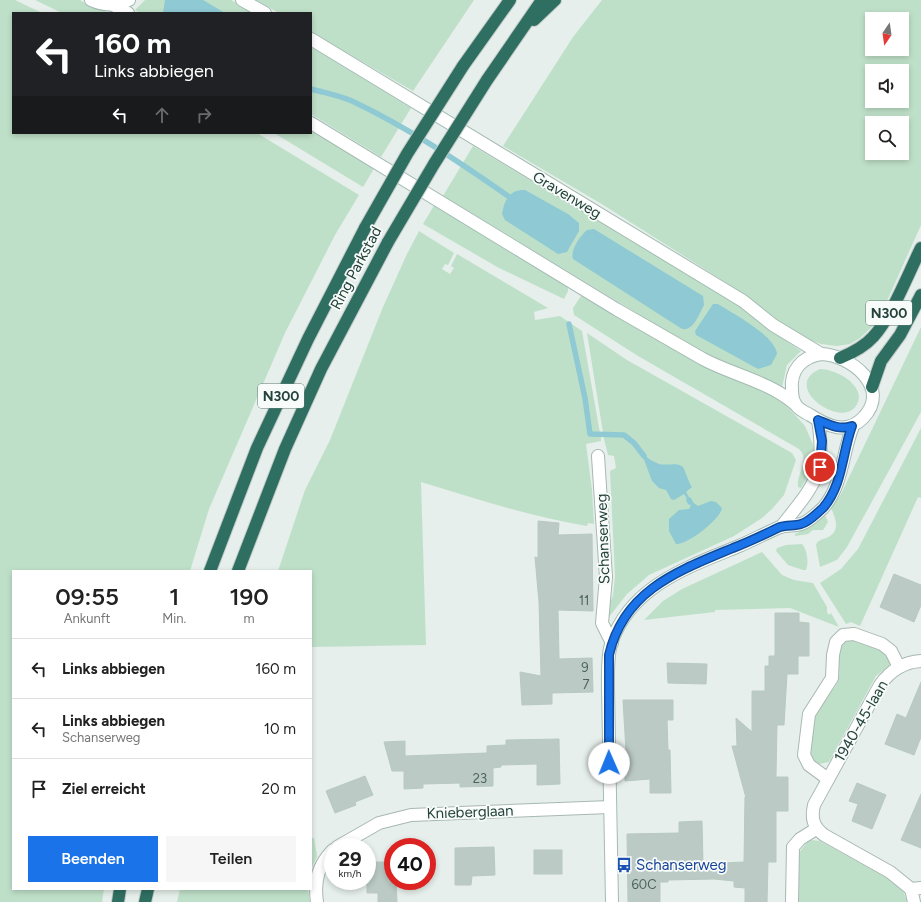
<!DOCTYPE html>
<html lang="de">
<head>
<meta charset="utf-8">
<style>
	body { margin:0; font-family:Figtree,sans-serif; background:#f6f6f6; color:#222; height:100vh; display:flex; flex-direction:column; font-size:15px; white-space:nowrap }
	* { box-sizing:border-box; margin:0 }
	p { font-size:13px; color:#767676 }
	.icon { flex:none; width:22px; height:22px; fill:none; stroke:currentColor; stroke-width:2; stroke-linecap:round; stroke-linejoin:round }
	.map { position:relative; flex:1; overflow:hidden }
	.details { position:absolute; left:12px; top:570px; width:300px; height:320px; display:flex; flex-direction:column; background:#fff; border-radius:0px; box-shadow:0 2px 6px #0003 }
	.details>* { flex:none }
	.banner { position:absolute; left:12px; top:12px; width:300px; height:122px; border-radius:0px; box-shadow:0 2px 6px #0003; background:#202124; color:#fff; overflow:hidden }
	.needle { width:26px; rotate:193deg }
	.controls { position:absolute; left:865px; top:12px; display:grid; gap:8px }
	.controls a { display:grid; place-items:center; width:44px; height:44px; border-radius:0px; background:#fff; box-shadow:0 2px 6px #0003; font-size:20px }
	.speed { position:absolute; left:324px; top:838px; display:flex; gap:8px; font-size:20px; font-weight:700; text-align:center }
	.speed>* { display:grid; place-content:center; width:52px; height:52px; border-radius:50%; background:#fff; box-shadow:0 2px 6px #0003; line-height:1 }
	.speed small { font-size:10px; font-weight:400 }
	.speed .limit { border:6px solid #d22; background:#fff; color:#111 }
	.pin { position:absolute; display:grid; place-items:center; width:34px; height:34px; color:#fff; margin:-17px; border:2px solid #fff; border-radius:50%; box-shadow:0 1px 4px #0007 }
	.me { position:absolute; width:44px; margin:-22px; rotate:359deg; stroke-linejoin:round; filter:drop-shadow(0 0 3px #0008) }
	.turn { display:flex; align-items:center; gap:14px; height:84px; padding:0 16px; font-size:18px }
	.turn .icon { width:52px; height:52px; stroke-width:2.5 }
	.turn b { display:block; font-size:28px; line-height:34px }
	.lanes { display:flex; align-items:center; height:38px; padding:0 16px; background:#0003; justify-content:center; gap:20px; direction:ltr }
	.lanes .off { opacity:.35 }
	.eta { display:flex; justify-content:space-evenly; align-items:center; height:68px; text-align:center }
	.eta b { font-size:24px; font-weight:600; line-height:28px }
	.cta { display:flex; gap:8px; margin-top:auto; padding:8px 16px }
	.cta a { flex:1; height:46px; border-radius:0px; background:#1a73e8; color:#fff; font-size:16px; font-weight:600; line-height:46px; text-align:center }
	.cta a+a { background:#f6f6f6; color:#222 }
	ul { padding:0; list-style:none }
	li { display:flex; align-items:center; gap:12px; height:60px; padding:0 16px; border-top:1px solid #e0e0e0 }
	li div { flex:1 }
	li b { display:block; font-size:15px }
	li em { font-style:normal }
	.map>svg:first-child { display:block }
	.green { fill:#bfe0c8; fill-rule:evenodd }
	.water { fill:#8ec9d4 }
	.lines { fill:none; stroke-linecap:round; stroke-linejoin:round }
	.stream { stroke:#8ec9d4; stroke-width:5.5 }
	.building { fill:#bbcac4; stroke:#b8c9c2 }
	.street-casing { stroke:#a8b8b2; stroke-width:14 }
	.secondary-casing { stroke:#a4bbb3; stroke-width:14 }
	.highway-casing { stroke:#c2cac8; stroke-width:14 }
	.street { stroke:#fff; stroke-width:12 }
	.secondary { stroke:#fff; stroke-width:12 }
	.highway { stroke:#2f6f62; stroke-width:12 }
	.highway-bridge-casing { stroke:#c2cac8; stroke-width:14; stroke-linecap:butt }
	.highway-bridge { stroke:#2f6f62; stroke-width:12 }
	.route-casing { stroke:#114b97; stroke-width:10 }
	.route { stroke:#1a73e8; stroke-width:7 }
	.labels { text-anchor:middle; stroke-width:3.5; stroke-linejoin:round; paint-order:stroke }
	.number-label { font-size:13px; fill:#4a645c }
	.shield { fill:#f7fbf9; stroke:#637a73; stroke-width:1 }
	.shield-label { font-size:14px; font-weight:bold; fill:#24423a }
	.street-label { font-size:15px; fill:#24423a; stroke:#f7fbf9 }
	.transit-label { font-size:15px; fill:#164399; stroke:#f7fbf9; text-anchor:start }
</style>
</head>
<body>
<div class="map">
<svg width="921" height="902" viewBox="0 0 921 902">
	<rect width="100%" height="100%" fill="#e6efeb"/>
	<g class="green">
		<path d="M0,0H15L42,13H13V133H257L359,195L335,235L285,333L209,509L190,571H13V889H104L102,902H0Z"/>
		<path d="M35,0H80L93,8L110,13H62Z"/>
		<path d="M145,0H231L254,13H140L135,10Z"/>
		<path d="M256,0H474L413,91L311,32V13H279Z"/>
		<path d="M602,0H921V225L878,321L860,338L850,344L837,346L821,344L807,339L790,329L744,294L600,203L503,146L573,37ZM872,19H902V49H872ZM872,71H902V101H872ZM872,123H902V153H872Z"/>
		<path d="M311,47L411,108L381,157L311,114Z"/>
		<path d="M311,128L375,167L363,187L274,133H311Z"/>
		<path d="M473,146L748,311L767,328L801,351L787,365L782,387C756,373 729,366 703,353L443,196Z"/>
		<path d="M435,204L568,286V291L564,299L499,268L423,224Z"/>
		<path d="M419,231L454,253L448,265L445,264L442,269L450,274L454,268L451,266L457,254L548,308L534,312L535,320L560,316L582,331L601,439V441L586,444L592,490L594,524L588,523L587,526C530,517 475,498 421,482L426,645L311,647V571H278L305,490L330,440L383,307L407,254Z"/>
		<path d="M581,296H585L703,366L757,387L786,405L805,426L814,447L815,456L812,468L801,488L798,487C796,473 811,461 799,449L638,356L574,315L573,308Z"/>
		<path d="M921,327V412L847,547L837,560L820,567L816,545C818,540 821,540 826,538C841,532 836,519 831,508L841,494Z"/>
		<path d="M587,333L627,360L792,453L796,460L784,495L772,509L762,518L734,536L649,575L627,594L609,617L608,609L613,595L615,576L610,471L616,468L614,456L608,455L604,439Z"/>
		<path d="M820,369C834,369 858,381 859,397C854,438 776,388 820,369Z"/>
		<path d="M921,428V498L918,497L860,626L851,622L846,624L820,583L841,569L858,549Z"/>
		<path d="M825,515L828,522L823,530H813L808,534L795,536V534L810,526Z"/>
		<path d="M802,544C807,549 809,563 806,570H803L788,565L776,551L777,548L786,545Z"/>
		<path d="M762,552L782,575L794,580L813,583L827,607V612L829,615L831,613L839,627L790,608L715,610V612L644,620L663,601L682,589Z"/>
		<path d="M852,640L883,651L891,664L876,676L871,685L829,762L819,764L815,763C806,749 811,720 820,706C825,698 834,690 838,682C843,669 831,642 852,640Z"/>
		<path d="M311,838H314L317,856L311,870Z"/>
		<path d="M812,840L820,841L896,883L903,890L907,902H798C797,882 790,850 812,840Z"/>
		<path d="M180,889H308L310,902H177Z"/>
	</g>
	<g class="water">
		<path d="M165,0H203L225,13H163Z"/>
		<path d="M525,190L568,214L579,223V231L567,252L558,254L505,220L502,214C504,200 510,189 525,190Z"/>
		<path d="M594,229L703,296L704,305C699,314 694,331 682,329L573,259C570,250 580,236 587,230Z"/>
		<path d="M713,304H718C732,313 776,336 777,354L771,365L758,369L696,335L695,331Z"/>
		<path d="M645,456C649,459 654,462 659,464C666,466 677,462 683,467C684,468 689,483 692,487L686,492L690,499L688,500L684,494L674,500L671,499L666,490L659,488L652,481L643,457Z"/>
		<path d="M691,501L698,506L711,501L716,502L722,508C720,520 687,545 676,544L669,531V519L679,510L689,509L691,505L689,502Z"/>
	</g>
	<g class="lines">
		<g class="stream">
			<path d="M311,89C325,93 338,95 352,101C407,127 458,161 508,196"/>
			<path d="M569,324L585,398L590,434L624,435L634,443L644,456"/>
			<path d="M689,500L690,502"/>
		</g>
	</g>
	<g class="building">
		<path d="M538,521L559,523L558,535L592,534L593,611L558,610L559,659L592,658L593,692L552,693V704L522,705L520,672L541,676L539,602L535,557L538,558Z"/>
		<path d="M894,574L921,585V605L914,622L880,607Z"/>
		<path d="M775,613H799V622L809,623V656H798V674H787L784,725H777L776,777H788V811H776V862H768L767,902H745V888L734,887V881L714,879L668,880V882H660V902H628L627,834L679,833V822L702,821L703,864L744,862L745,797L746,798L732,746H737L736,718L752,732V691H765V666H769V656H775Z"/>
		<path d="M667,663L707,664L706,684L668,683Z"/>
		<path d="M921,682V737L914,755L885,744L897,714L906,718Z"/>
		<path d="M623,700H673V720H667L668,750H670L671,793H650V779L625,781L624,751H626Z"/>
		<path d="M559,739L560,784L537,785V764L501,765V767L493,768V786L460,787V783L423,784V788L404,789V771H392L384,742L405,741V756L487,753V746L506,745V740Z"/>
		<path d="M365,776L373,795L355,802L356,805L335,813L326,791Z"/>
		<path d="M857,783L886,795L872,829L852,821L858,804L849,801Z"/>
		<path d="M921,794V848L901,840Z"/>
		<path d="M494,847L495,875L472,876L471,885H455V848Z"/>
		<rect x="534" y="850" width="28" height="24"/>
		<path d="M367,862H393V881H396L397,902H378V893H367Z"/>
	</g>
	<g class="lines">
		<defs>
			<g id="street">
				<path d="M598,456L606,577L602,623L612,643"/>
				<path d="M828,779L809,765L804,755L809,714L832,678L833,655L836,642L843,635L854,634L882,644L891,651L899,667"/>
				<path d="M337,847L379,823L411,815L610,807"/>
				<path d="M911,889L890,872L824,835C813,827 811,818 814,805L880,685C890,671 903,662 921,661"/>
				<path d="M317,902C314,881 318,865 333,850"/>
				<path d="M792,902L793,847L800,839L816,829"/>
				<path d="M914,902L911,889L921,888"/>
			</g>
			<g id="secondary">
				<path d="M91,0C103,6 117,6 129,0"/>
				<path d="M242,0L265,13"/>
				<path d="M113,5L128,13"/>
				<path d="M311,39L743,301L773,325L821,354"/>
				<path d="M311,123L616,309L703,359C733,375 767,381 794,403"/>
				<path d="M821,354C851,355 892,388 863,418C846,435 827,426 810,415C805,412 799,410 796,405C793,401 792,395 792,390C790,370 802,357 821,354Z"/>
				<path d="M781,527C813,486 827,475 818,420"/>
				<path d="M612,902L608,689C608,674 607,658 611,644C630,586 688,567 739,546C753,540 766,533 780,527C787,525 795,526 801,524C809,522 817,513 823,508C843,485 842,453 853,426"/>
			</g>
			<g id="highway">
				<path d="M534,20L555,0"/>
				<path d="M463,66L510,0"/>
				<path d="M487,80L542,0"/>
				<path d="M840,358C852,353 864,347 873,337C891,318 909,272 921,248"/>
				<path d="M872,387L881,361L900,335L921,295"/>
				<path d="M210,571L257,448L308,339L365,228"/>
				<path d="M238,571L285,449L321,369L388,242"/>
				<path d="M118,902L120,889"/>
				<path d="M145,902L148,889"/>
			</g>
		</defs>
		<use href="#street" class="street-casing"/>
		<use href="#secondary" class="secondary-casing"/>
		<use href="#highway" class="highway-casing"/>
		<use href="#street" class="street"/>
		<use href="#secondary" class="secondary"/>
		<use href="#highway" class="highway"/>
		<defs>
			<g id="highway-bridge">
				<path d="M365,228L407,154L463,66"/>
				<path d="M388,242L434,164L487,80"/>
			</g>
		</defs>
		<use href="#highway-bridge" class="highway-bridge-casing"/>
		<use href="#highway-bridge" class="highway-bridge"/>
	</g>
	<g class="lines">
		<defs>
			<path id="route" d="M609,763V655C624,590 678,571 733,548C749,542 765,534 780,527C787,525 795,526 801,524C809,522 817,513 823,508C843,485 842,453 852,426C839,430 830,425 818,420L822,441L820,467"/>
		</defs>
		<use href="#route" class="route-casing"/>
		<use href="#route" class="route"/>
	</g>
	<defs>
		<symbol id="bus-bare" viewBox="-9 -9 18 18"><path d="M-5-6H5V4H4V6H2V4H-2V6H-4V4H-5ZM-3.5-4V0h7V-4ZM-3.5 1.2v1.5H-2V1.2ZM2 1.2v1.5H3.5V1.2Z" fill="#1a4fb4" stroke="#f7fbf9" stroke-width="2.5" paint-order="stroke"/></symbol>
	</defs>
	<g fill-rule="evenodd">
		<use href="#bus-bare" x="613" y="854" width="22" height="22"/>
	</g>
	<g class="labels">
		<g class="number-label">
			<text x="584" y="605">11</text>
			<text x="585" y="672">9</text>
			<text x="586" y="689">7</text>
			<text x="480" y="783">23</text>
			<text x="644" y="889">60C</text>
		</g>
		<g class="shield">
			<rect x="866" y="301" width="46" height="24" rx="3"/>
			<rect x="258" y="384" width="46" height="24" rx="3"/>
		</g>
		<g class="shield-label">
			<text x="889" y="318">N300</text>
			<text x="281" y="401">N300</text>
		</g>
		<g class="street-label">
			<text transform="translate(567 195) rotate(31)" y="5">Gravenweg</text>
			<text transform="translate(356 268) rotate(-62)" y="5">Ring Parkstad</text>
			<text transform="translate(603 539) rotate(-92)" y="5">Schanserweg</text>
			<text transform="translate(861 721) rotate(-60)" y="5">1940-45-laan</text>
			<text transform="translate(470 812) rotate(-2)" y="5">Knieberglaan</text>
		</g>
		<g class="transit-label">
			<text x="636" y="870">Schanserweg</text>
		</g>
	</g>
</svg>
<div class="controls">
<a><svg class="needle" viewBox="-14 -14 28 28"><path d="M0-13l5 13h-10z" fill="#e53935"/><path d="M0 13l5-13h-10z" fill="#767676"/></svg></a>
<a><svg class="icon" aria-label="sound" viewBox="0 0 24 24"><path d="M4 9h4l5-4v14l-5-4H4zM17 9q2 3 0 6"/></svg></a>
<a><svg class="icon" aria-label="search" viewBox="0 0 24 24"><circle cx="10" cy="10" r="6"/><path d="M15 15l6 6"/></svg></a>
</div>
<div class="speed"><div>29<small>km/h</small></div><div class="limit">40</div></div>
<div class="pin" style="left:820px;top:467px;background:#d93025"><svg class="icon" aria-label="arrive" viewBox="0 0 24 24"><path d="M6 21V4h12l-3 4 3 4H6"/></svg></div>
<svg class="me" style="left:609px;top:763px" viewBox="-20 -20 40 40"><circle r="19" fill="#fff"/><path d="M0-13L10 11 0 6-10 11z" fill="#1a73e8"/></svg>
<div class="banner">
<div class="turn"><svg class="icon" aria-label="left" viewBox="0 0 24 24"><path d="M17 20v-9H6M10 6l-5 5 5 5"/></svg><div><b>160 m</b>Links abbiegen</div></div>
<div class="lanes"><svg class="icon" aria-label="left" viewBox="0 0 24 24"><path d="M17 20v-9H6M10 6l-5 5 5 5"/></svg><svg class="icon off" aria-label="ahead" viewBox="0 0 24 24"><path d="M12 20V5M6 11l6-6 6 6"/></svg><svg class="icon off" aria-label="right" viewBox="0 0 24 24"><path d="M7 20v-9h11M14 6l5 5-5 5"/></svg></div>
</div>
<section class="details">
<div class="eta">
<div><b>09:55</b><p>Ankunft</p></div>
<div><b>1</b><p>Min.</p></div>
<div><b>190</b><p>m</p></div>
</div>
<ul>
<li><svg class="icon" aria-label="left" viewBox="0 0 24 24"><path d="M17 20v-9H6M10 6l-5 5 5 5"/></svg><div><b>Links abbiegen</b></div><em>160 m</em></li>
<li><svg class="icon" aria-label="left" viewBox="0 0 24 24"><path d="M17 20v-9H6M10 6l-5 5 5 5"/></svg><div><b>Links abbiegen</b><p>Schanserweg</p></div><em>10 m</em></li>
<li><svg class="icon" aria-label="arrive" viewBox="0 0 24 24"><path d="M6 21V4h12l-3 4 3 4H6"/></svg><div><b>Ziel erreicht</b></div><em>20 m</em></li>
</ul>
<div class="cta"><a>Beenden</a><a>Teilen</a></div>
</section>
</div>
</body>
</html>
